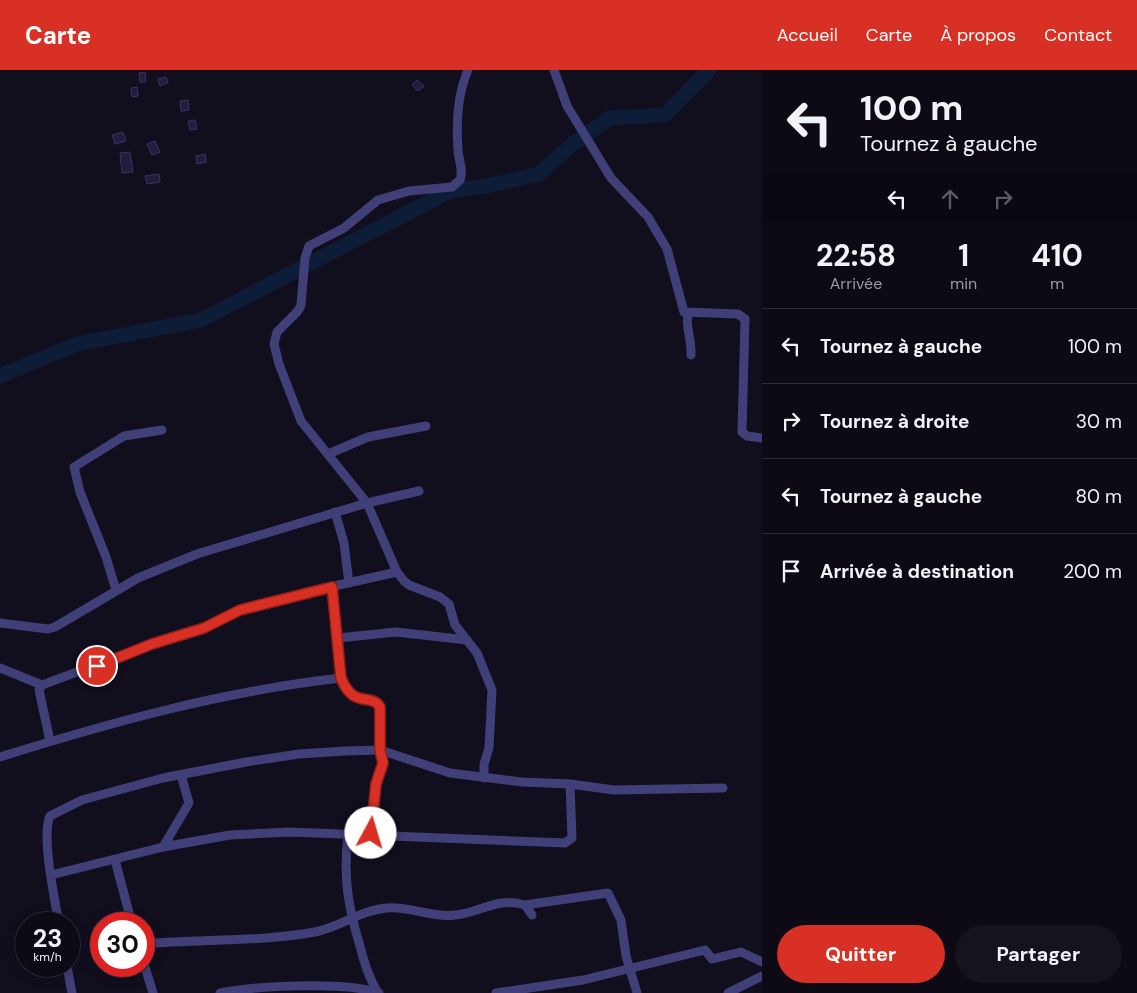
<!DOCTYPE html>
<html lang="fr">
<head>
<meta charset="utf-8">
<style>
	body { margin:0; font-family:"DM Sans",sans-serif; background:#16131f; color:#f1f3f6; height:100vh; display:flex; flex-direction:column; font-size:19px; white-space:nowrap }
	* { box-sizing:border-box; margin:0 }
	p { font-size:16px; color:#9a9aa1 }
	.icon { flex:none; width:28px; height:28px; fill:none; stroke:currentColor; stroke-width:2; stroke-linecap:round; stroke-linejoin:round }
	.map { position:relative; flex:1; overflow:hidden }
	.panel { display:flex; flex-direction:column; background:#0d0a16; width:375px }
	.panel>* { flex:none }
	.banner { background:#0d0a16; color:#f1f3f6; overflow:hidden }
	.speed { position:absolute; left:15px; top:842px; display:flex; gap:10px; font-size:25px; font-weight:700; text-align:center }
	.speed>* { display:grid; place-content:center; width:65px; height:65px; border-radius:50%; background:#0d0a16; box-shadow:0 2px 12px #0003,0 0 0 1px #2d2b35; line-height:1 }
	.speed small { font-size:12px; font-weight:400 }
	.speed .limit { border:8px solid #d22; background:#fff; color:#111 }
	.pin { position:absolute; display:grid; place-items:center; width:42px; height:42px; color:#fff; margin:-21px; border:2px solid #fff; border-radius:50%; box-shadow:0 1px 5px #0007 }
	.me { position:absolute; width:55px; margin:-28px; rotate:6deg; stroke-linejoin:round; filter:drop-shadow(0 0 4px #0008) }
	.turn { display:flex; align-items:center; gap:18px; height:105px; padding:0 15px; font-size:22px }
	.turn .icon { width:65px; height:65px; stroke-width:2.5 }
	.turn b { display:block; font-size:35px; line-height:42px }
	.lanes { display:flex; align-items:center; height:48px; padding:0 15px; background:#0003; justify-content:center; gap:25px; direction:ltr }
	.lanes .off { opacity:.35 }
	.eta { display:flex; justify-content:space-evenly; align-items:center; height:85px; text-align:center }
	.eta b { font-size:30px; font-weight:700; line-height:35px }
	.cta { display:flex; gap:10px; margin-top:auto; padding:10px 15px }
	.cta a { flex:1; height:58px; border-radius:30px; background:#d93025; color:#fff; font-size:20px; font-weight:700; line-height:58px; text-align:center }
	.cta a+a { background:#16131f; color:#f1f3f6 }
	ul { padding:0; list-style:none }
	li { display:flex; align-items:center; gap:15px; height:75px; padding:0 15px; border-top:1px solid #2d2b35 }
	li div { flex:1 }
	li b { display:block; font-size:19px }
	li em { font-style:normal }
	header { display:flex; align-items:center; gap:30px; box-sizing:border-box; height:70px; padding:0 25px; background:#d93025; color:#fff }
	header strong { font-size:24px }
	nav { display:flex; gap:28px; margin-inline-start:auto; font-size:18px }
	main { display:flex; flex:1; min-height:0 }
	.map>svg:first-child { display:block }
	.lines { fill:none; stroke-linecap:round; stroke-linejoin:round }
	.river { stroke:#0e1d37; stroke-width:15 }
	.building { fill:#231d3d; stroke:#3c3166 }
	.minor { stroke:#413f78; stroke-width:9 }
	.route-casing { stroke:#8d1f18; stroke-width:12 }
	.route { stroke:#d93025; stroke-width:9 }
</style>
</head>
<body>
<header>
<strong>Carte</strong>
<nav><a>Accueil</a><a>Carte</a><a>À propos</a><a>Contact</a></nav>
</header>
<main>
<div class="map">
<svg width="762" height="923" viewBox="0 0 762 923">
	<rect width="100%" height="100%" fill="#110e1e"/>
	<g class="lines">
		<path class="river" d="M0,306L77,274L201,250L450,121L486,116L539,104L574,73L610,48L665,45L709,0"/>
	</g>
	<g class="building">
		<path d="M145,2L146,12H140L139,3Z"/>
		<path d="M166,7L168,13L160,16L158,9Z"/>
		<path d="M417,10L424,16L418,21L412,15Z"/>
		<path d="M137,17L138,26L132,27L131,18Z"/>
		<path d="M188,30L189,40L181,41L180,31Z"/>
		<path d="M195,50L197,59L190,60L188,51Z"/>
		<path d="M123,62L126,71L115,74L112,65Z"/>
		<path d="M155,71L160,82L152,85L147,74Z"/>
		<path d="M130,82L133,102L122,103L120,83Z"/>
		<path d="M205,84L206,92L197,94L196,86Z"/>
		<path d="M159,104L160,112L147,114L145,106Z"/>
	</g>
	<g class="lines">
		<g class="minor">
			<path d="M468,0C457,25 456,52 458,79C458,90 464,99 460,110L452,117L409,121L378,130L344,158L309,176L305,188L301,235L298,241L277,262L274,274L279,294L301,351L367,433L397,502L404,511L409,515L440,527L449,534L455,555L477,583L492,620L489,678L484,694V708"/>
			<path d="M554,0L567,36L611,108L648,147L667,179L684,242L738,244L745,249L742,362L747,366L762,368"/>
			<path d="M688,243C685,257 692,270 691,285"/>
			<path d="M328,384L368,367L426,356"/>
			<path d="M335,442L344,473L349,513"/>
			<path d="M332,517L341,608C354,640 370,621 380,637V680L383,693L376,714L370,766"/>
			<path d="M116,520L106,487L80,422L74,397L124,366L162,360"/>
			<path d="M0,553L48,559L55,557L138,508L197,484L367,433L419,421"/>
			<path d="M338,568L396,562L467,570"/>
			<path d="M0,598L42,615"/>
			<path d="M50,671L39,620L42,615L152,574L204,558L240,540L321,519L397,502"/>
			<path d="M0,687C112,652 224,621 341,608"/>
			<path d="M348,765C343,806 348,837 360,876C364,893 369,908 378,923"/>
			<path d="M163,777L189,733L181,705"/>
			<path d="M115,790L132,854"/>
			<path d="M51,805L163,777L230,765L290,762L565,773L572,768L570,714"/>
			<path d="M525,835L608,823L621,850L626,886L637,923"/>
			<path d="M59,854C55,831 41,765 50,746L82,730L163,708L246,692L299,684L345,681L380,680L450,703L522,712L570,714L614,720L723,718"/>
			<path d="M144,874C201,869 259,872 315,862C340,857 361,840 387,838C410,836 432,848 455,845C479,843 499,826 525,835L532,845"/>
			<path d="M144,894L153,923"/>
			<path d="M67,896L72,923"/>
			<path d="M220,923C255,916 346,911 379,923"/>
			<path d="M496,923L583,910L705,880L712,889L741,882L762,892"/>
			<path d="M728,923L762,906"/>
		</g>
	</g>
	<g class="lines">
		<defs>
			<path id="route" d="M97,596L152,574L204,558L240,540L332,517L341,608C354,640 371,622 380,637V680L383,693L376,714L371,763"/>
		</defs>
		<use href="#route" class="route-casing"/>
		<use href="#route" class="route"/>
	</g>
</svg>
<div class="speed"><div>23<small>km/h</small></div><div class="limit">30</div></div>
<div class="pin" style="left:97px;top:596px;background:#d93025"><svg class="icon" aria-label="arrive" viewBox="0 0 24 24"><path d="M6 21V4h12l-3 4 3 4H6"/></svg></div>
<svg class="me" style="left:371px;top:763px" viewBox="-20 -20 40 40"><circle r="19" fill="#fff"/><path d="M0-13L10 11 0 6-10 11z" fill="#d93025"/></svg>
</div>
<section class="panel">
<div class="banner">
<div class="turn"><svg class="icon" aria-label="left" viewBox="0 0 24 24"><path d="M17 20v-9H6M10 6l-5 5 5 5"/></svg><div><b>100 m</b>Tournez à gauche</div></div>
<div class="lanes"><svg class="icon" aria-label="left" viewBox="0 0 24 24"><path d="M17 20v-9H6M10 6l-5 5 5 5"/></svg><svg class="icon off" aria-label="ahead" viewBox="0 0 24 24"><path d="M12 20V5M6 11l6-6 6 6"/></svg><svg class="icon off" aria-label="right" viewBox="0 0 24 24"><path d="M7 20v-9h11M14 6l5 5-5 5"/></svg></div>
</div>
<div class="eta">
<div><b>22:58</b><p>Arrivée</p></div>
<div><b>1</b><p>min</p></div>
<div><b>410</b><p>m</p></div>
</div>
<ul>
<li><svg class="icon" aria-label="left" viewBox="0 0 24 24"><path d="M17 20v-9H6M10 6l-5 5 5 5"/></svg><div><b>Tournez à gauche</b></div><em>100 m</em></li>
<li><svg class="icon" aria-label="right" viewBox="0 0 24 24"><path d="M7 20v-9h11M14 6l5 5-5 5"/></svg><div><b>Tournez à droite</b></div><em>30 m</em></li>
<li><svg class="icon" aria-label="left" viewBox="0 0 24 24"><path d="M17 20v-9H6M10 6l-5 5 5 5"/></svg><div><b>Tournez à gauche</b></div><em>80 m</em></li>
<li><svg class="icon" aria-label="arrive" viewBox="0 0 24 24"><path d="M6 21V4h12l-3 4 3 4H6"/></svg><div><b>Arrivée à destination</b></div><em>200 m</em></li>
</ul>
<div class="cta"><a>Quitter</a><a>Partager</a></div>
</section>
</main>
</body>
</html>
